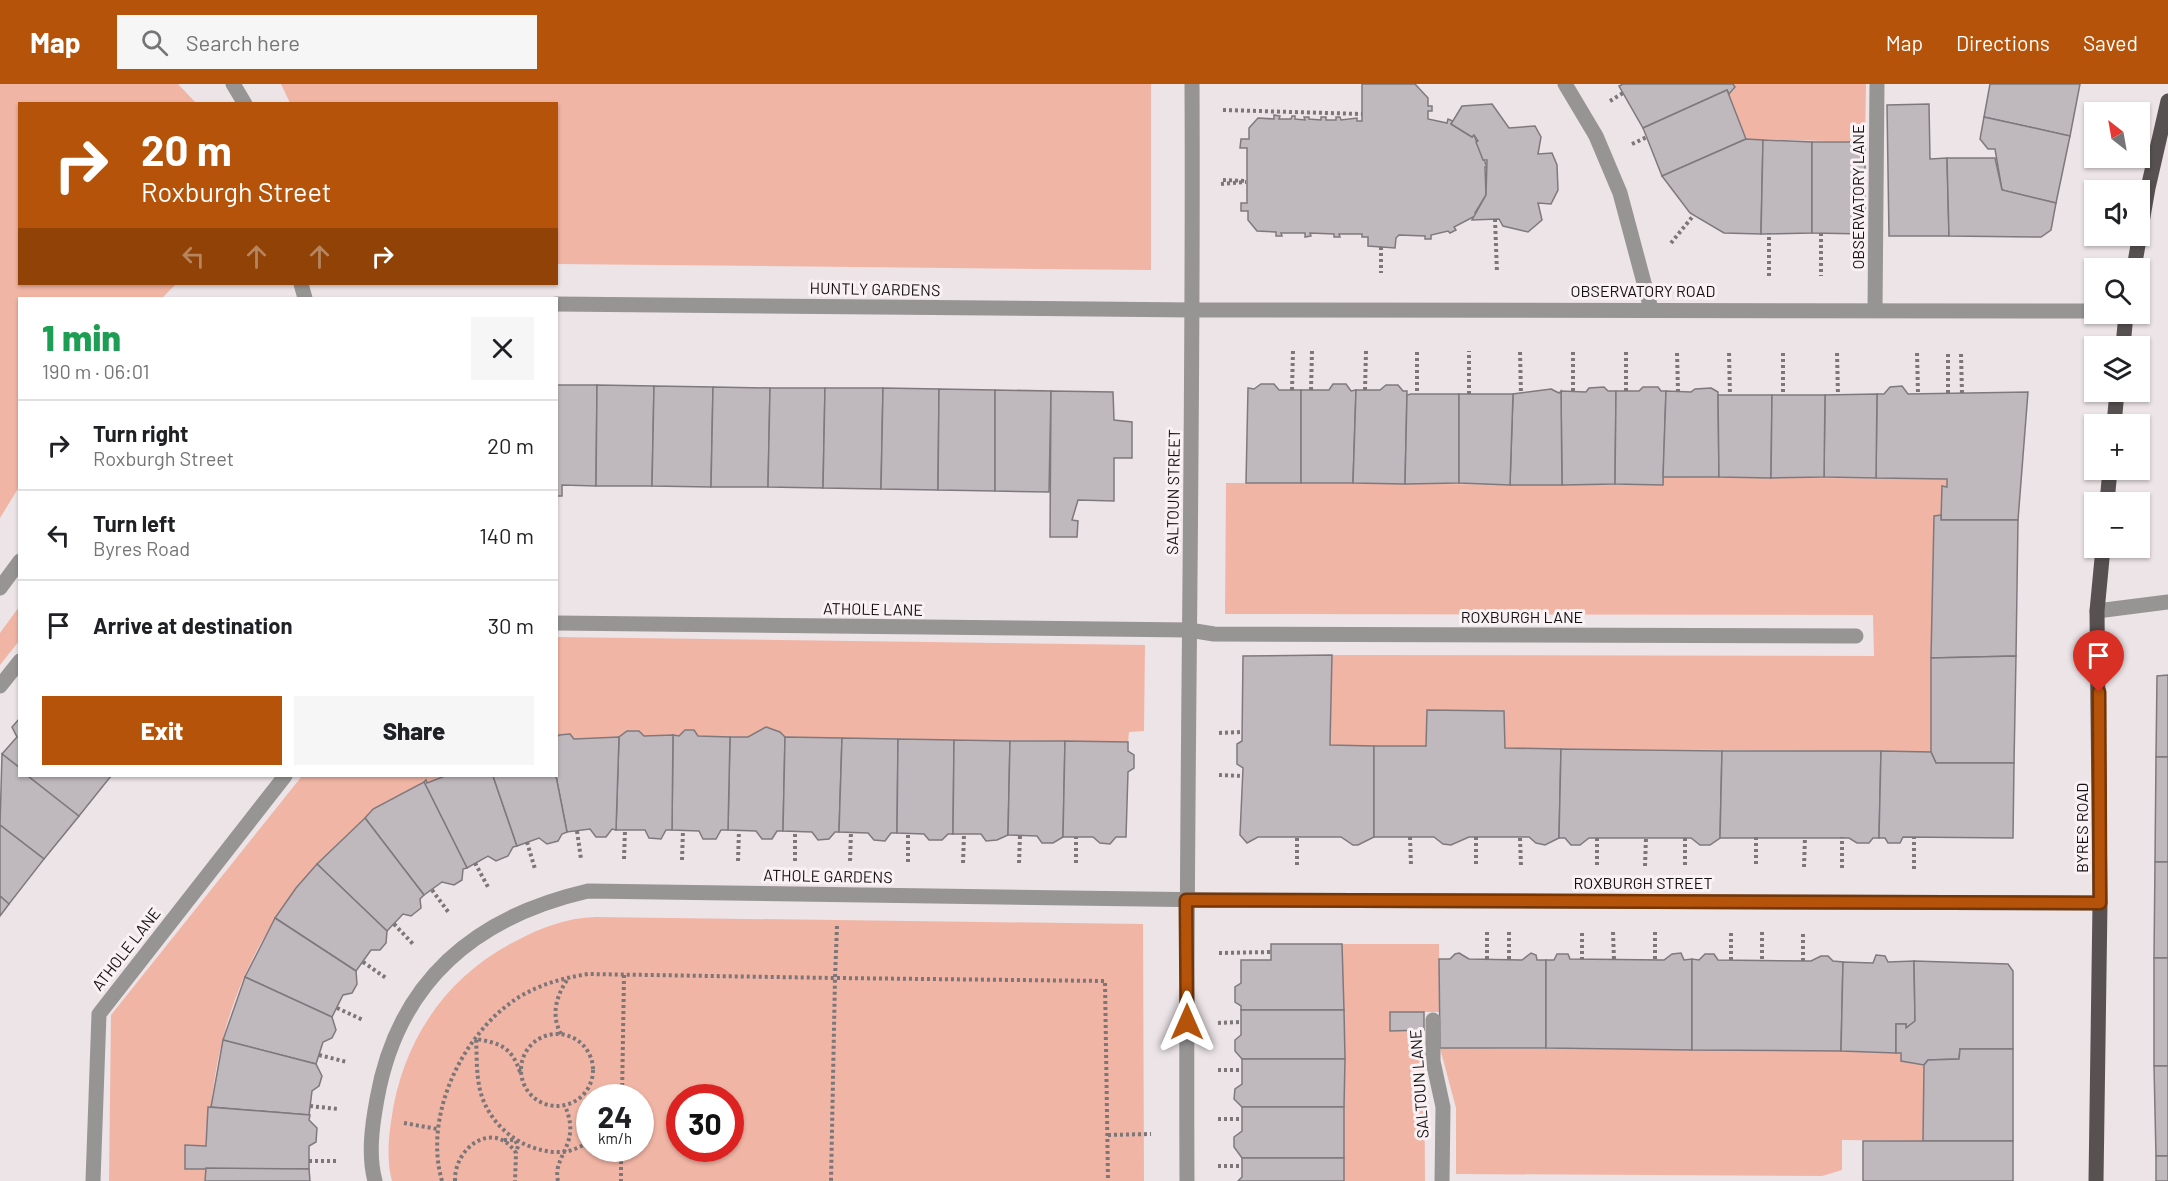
<!DOCTYPE html>
<html lang="en">
<head>
<meta charset="utf-8">
<style>
	body { margin:0; font-family:Barlow,sans-serif; background:#f6f6f6; color:#202124; height:100vh; display:flex; flex-direction:column; font-size:22px; white-space:nowrap }
	* { box-sizing:border-box; margin:0 }
	p { font-size:20px; color:#757577 }
	.icon { flex:none; width:33px; height:33px; fill:none; stroke:currentColor; stroke-width:2; stroke-linecap:round; stroke-linejoin:round }
	.map { position:relative; flex:1; overflow:hidden }
	.panel { position:absolute; left:18px; top:213px; width:540px; height:480px; display:flex; flex-direction:column; background:#fff; border-radius:0px; box-shadow:0 2px 4px #0004 }
	.panel>* { flex:none }
	.hud { position:absolute; left:18px; top:18px; width:540px; height:183px; border-radius:0px; box-shadow:0 2px 4px #0004; background:#b45309; color:#fff; overflow:hidden }
	.needle { width:39px; rotate:329deg }
	.tools { position:absolute; left:2084px; top:18px; display:grid; gap:12px }
	.tools a { display:grid; place-items:center; width:66px; height:66px; border-radius:0px; background:#fff; box-shadow:0 2px 4px #0004; font-size:30px }
	.speed { position:absolute; left:576px; top:1000px; display:flex; gap:12px; font-size:30px; font-weight:700; text-align:center }
	.speed>* { display:grid; place-content:center; width:78px; height:78px; border-radius:50%; background:#fff; box-shadow:0 2px 4px #0004; line-height:1 }
	.speed small { font-size:15px; font-weight:400 }
	.speed .limit { border:9px solid #d22; background:#fff; color:#111 }
	.pin { position:absolute; display:grid; place-items:center; width:51px; height:51px; color:#fff; margin:-62px -26px; border-radius:50% 50% 50% 0; rotate:-45deg; box-shadow:0 0 6px #0007 }
	.pin .icon { rotate:45deg }
	.me { position:absolute; width:66px; margin:-33px; rotate:0deg; stroke-linejoin:round; filter:drop-shadow(0 0 4px #0008) }
	.turn { display:flex; align-items:center; gap:21px; height:126px; padding:0 24px; font-size:27px }
	.turn .icon { width:78px; height:78px; stroke-width:2.5 }
	.turn b { display:block; font-size:42px; line-height:51px }
	.lanes { display:flex; align-items:center; height:57px; padding:0 24px; background:#0003; justify-content:center; gap:30px; direction:ltr }
	.lanes .off { opacity:.35 }
	.round { display:grid; place-items:center; flex:none; width:63px; height:63px; border-radius:0px; background:#f6f6f6 }
	.headline { display:flex; align-items:center; justify-content:space-between; height:102px; padding:0 24px }
	h1 { font-size:36px; font-weight:800; line-height:45px; color:#1e9e55 }
	.cta { display:flex; gap:12px; margin-top:auto; padding:12px 24px }
	.cta a { flex:1; height:69px; border-radius:0px; background:#b45309; color:#fff; font-size:24px; font-weight:800; line-height:69px; text-align:center }
	.cta a+a { background:#f6f6f6; color:#202124 }
	ul { padding:0; list-style:none }
	li { display:flex; align-items:center; gap:18px; height:90px; padding:0 24px; border-top:2px solid #e0e0e0 }
	li div { flex:1 }
	li b { display:block; font-size:22px }
	li em { font-style:normal }
	header { display:flex; align-items:center; gap:36px; box-sizing:border-box; height:84px; padding:0 30px; background:#b45309; color:#fff }
	header strong { font-size:28px }
	nav { display:flex; gap:33px; margin-inline-start:auto; font-size:21px }
	.search { width:420px; height:54px; background:#f6f6f6; display:flex; align-items:center; gap:15px; box-sizing:border-box; padding:0 21px; border-radius:0px; color:#757577; font-size:22px }
	.map>svg:first-child { display:block }
	.green { fill:#f1b5a5; fill-rule:evenodd }
	.building { fill:#bfb8bd; stroke:#7f797e; stroke-width:1.5 }
	.lines { fill:none; stroke-linecap:round; stroke-linejoin:round }
	.path { stroke:#7c7678; stroke-width:4; stroke-dasharray:3 3; stroke-linecap:butt }
	.minor { stroke:#979494; stroke-width:15 }
	.major { stroke:#575151; stroke-width:15 }
	.route-casing { stroke:#753606; stroke-width:15 }
	.route { stroke:#b45309; stroke-width:10 }
	.labels { text-anchor:middle; stroke-width:6; stroke-linejoin:round; paint-order:stroke }
	.street-label { font-size:16px; fill:#141112; stroke:#f9f1f4 }
</style>
</head>
<body>
<header>
<strong>Map</strong>
<div class="search"><svg class="icon" aria-label="search" viewBox="0 0 24 24"><circle cx="10" cy="10" r="6"/><path d="M15 15l6 6"/></svg>Search here</div>
<nav><a>Map</a><a>Directions</a><a>Saved</a></nav>
</header>
<div class="map">
<svg width="2168" height="1097" viewBox="0 0 2168 1097">
	<rect width="100%" height="100%" fill="#ece4e7"/>
	<g class="green">
		<path d="M0,0H178L196,19L20,20V200H176L162,214H20L19,403L0,434Z"/>
		<path d="M281,0H1151V186L557,180L556,20L290,19Z"/>
		<path d="M1733,0H1866L1865,58L1746,55L1729,10L1734,6Z"/>
		<path d="M1663,393L1947,395V403L1943,402L1941,431L1934,432L1931,668L1505,664L1503,627L1427,626L1426,662L1330,661L1332,571L1874,572L1873,531L1225,530L1226,399L1662,401Z"/>
		<path d="M19,523V557L0,581V549Z"/>
		<path d="M557,553L1145,561L1144,647L1129,648L1128,658L785,653L780,648L766,643L748,653L698,652L694,646H685L679,652H644L639,647H627L619,653L574,655L569,650L559,651L557,654Z"/>
		<path d="M302,692H445L427,699L425,696C411,707 377,719 369,731C277,810 223,901 211,1023L208,1024L206,1062H185V1085L206,1084L205,1097H109L111,931Z"/>
		<path d="M596,833L1143,840L1144,1097H392C387,1078 388,1058 391,1038C401,960 444,894 514,858C540,844 565,834 596,833ZM590,1014H640V1065H590ZM680,1014H730V1065H680Z"/>
		<path d="M1342,860H1439L1440,928H1390V947L1424,946L1425,1097H1344Z"/>
		<path d="M1440,964L1841,967L1901,969V977L1924,981L1923,1057L1842,1056V1086L1822,1092L1456,1090V1024Z"/>
	</g>
	<g class="building">
		<path d="M1362,0H1415L1428,14V22H1432V27H1428V35L1447,39L1448,35L1453,37L1451,40L1472,53L1474,51L1487,83H1485L1486,111L1475,129L1477,131L1454,143L1456,146L1450,149L1448,147L1431,151V155H1425V152L1399,151L1396,154L1395,164L1368,162V153H1362V150H1339L1340,153H1334V150L1310,149L1311,152L1305,153V149H1281L1282,152H1276V148L1257,147L1248,136V127H1241V119H1247V64H1240L1241,55H1249V44L1258,34L1274,35V31L1280,32L1279,35H1291L1292,32H1295V35L1305,36L1304,33H1309V35L1321,36V33H1326V36H1336V33H1340L1341,36L1357,34V37H1362Z"/>
		<path d="M1623,0H1733L1735,3L1729,10L1727,6L1643,44L1619,2Z"/>
		<path d="M1990,0H2080L2070,52L1984,33Z"/>
		<path d="M1727,6L1746,55L1662,92L1643,44Z"/>
		<path d="M1492,20L1509,44L1535,42L1541,53L1538,70L1552,69L1557,81L1558,106L1551,120L1538,119L1542,136L1528,148L1503,142L1499,135L1472,136L1486,111L1487,76H1483L1476,58L1478,57L1474,51L1472,53L1451,40L1462,22Z"/>
		<path d="M1929,20L1930,75L1947,74L1949,152H1889L1887,21Z"/>
		<path d="M1984,33L2070,52L2056,119L2002,106L1995,65H1988L1980,55Z"/>
		<path d="M1746,55L1763,56L1761,150L1724,149L1690,129L1662,92Z"/>
		<path d="M1763,56L1812,58V149L1761,150Z"/>
		<path d="M1812,58H1865V150L1812,149Z"/>
		<path d="M1947,74H1995L2002,106L2056,119L2051,146L2041,153L1949,152Z"/>
		<path d="M1261,300H1274L1279,306H1301V399H1246L1248,304L1254,305Z"/>
		<path d="M1333,300H1346L1351,307L1356,306L1353,399H1301V306H1329Z"/>
		<path d="M556,301H597L596,402L562,401V412H556Z"/>
		<path d="M597,301L654,302L652,402H596Z"/>
		<path d="M1386,301H1398L1403,307H1407L1405,400L1353,399L1356,306H1380Z"/>
		<path d="M654,302L713,303L711,403L652,402Z"/>
		<path d="M1902,302L1908,310L2028,308L2018,436H1941L1942,402L1947,403V395L1876,394L1877,310H1884L1890,303Z"/>
		<path d="M713,303L770,304L768,403H711Z"/>
		<path d="M1604,303L1608,307H1616L1615,400L1562,401L1561,307L1586,308L1589,304Z"/>
		<path d="M1643,303H1658L1661,307H1666L1663,401L1615,400L1616,307H1639Z"/>
		<path d="M770,304H825L823,404L768,403Z"/>
		<path d="M825,304H883L881,405L823,404Z"/>
		<path d="M883,304L939,305L938,406L881,405Z"/>
		<path d="M1711,304L1718,308L1719,393H1663L1666,307L1691,308L1695,305Z"/>
		<path d="M939,305L995,306V407L938,406Z"/>
		<path d="M1551,305L1559,309L1561,307L1562,401H1510L1513,310Z"/>
		<path d="M995,306L1051,307L1049,408L995,407Z"/>
		<path d="M1051,307L1113,308L1114,336L1132,338V374H1114V417L1078,416L1072,436L1078,437L1077,453H1050Z"/>
		<path d="M1411,310H1459V399L1405,400L1407,311Z"/>
		<path d="M1459,310H1513L1510,401L1459,399Z"/>
		<path d="M1877,310L1876,394L1824,393L1825,311Z"/>
		<path d="M1718,311H1772L1771,394L1719,393Z"/>
		<path d="M1772,311H1825L1824,393L1771,394Z"/>
		<path d="M1941,431V436H2018L2016,572L1931,574L1934,432Z"/>
		<path d="M1332,571L1330,661L1374,662V753L1358,761H1353L1341,753H1258L1247,759L1240,751L1243,684L1237,680V660L1242,657L1243,572Z"/>
		<path d="M2016,572L2014,679H1936L1931,668V574Z"/>
		<path d="M2168,591V673H2156L2157,592Z"/>
		<path d="M1427,626L1504,627L1505,664L1561,665L1559,754L1545,761L1536,759L1529,753H1469L1451,761L1443,760L1434,753H1374V662H1426Z"/>
		<path d="M20,634V684L2,670L17,653L12,643Z"/>
		<path d="M766,643L780,648L785,653L783,747H777L772,755H762L756,747L728,746L730,653H748Z"/>
		<path d="M685,646H694L698,652L730,653L728,746H721L716,755H703L699,747L672,746L673,651L679,652Z"/>
		<path d="M627,647H639L644,652L673,651L672,746H666L661,755L649,754L645,746H616L619,653Z"/>
		<path d="M570,650L574,655L619,653L616,746L612,745L606,753H596L590,745L567,748L556,692V654L559,651Z"/>
		<path d="M785,653L842,654L839,748H835L829,755L818,756L812,748L783,747Z"/>
		<path d="M842,654L898,655L897,749H891L885,757L874,756L868,749L839,748Z"/>
		<path d="M898,655L954,656L953,750H948L942,756H929L924,750L897,749Z"/>
		<path d="M954,656L1010,657L1008,751L997,756L986,757L981,750H953Z"/>
		<path d="M1010,657H1065L1063,753L1053,759H1042L1037,752L1008,751Z"/>
		<path d="M1065,657L1128,658V667L1134,671V684L1128,688L1126,753H1116L1110,760L1100,759L1093,753H1063Z"/>
		<path d="M1561,665L1722,667L1720,754L1710,761H1700L1691,754H1589L1580,761H1571L1565,754H1559Z"/>
		<path d="M1722,667H1881L1879,754H1873L1869,759H1857L1849,754H1720Z"/>
		<path d="M1881,667L1931,668L1936,679H2014L2013,754L1903,753L1900,759H1888L1885,754H1879Z"/>
		<path d="M2,670L20,684V692H28L79,732L44,775L0,741Z"/>
		<path d="M2156,673H2168V778H2155Z"/>
		<path d="M28,692H111L79,732Z"/>
		<path d="M445,692H493L517,762L513,763L508,772L496,777L488,772L467,784L424,698L426,696L427,699Z"/>
		<path d="M493,692H556L567,748L562,750L558,757L547,760L539,754L517,762Z"/>
		<path d="M424,698L467,784L463,785L462,796L454,801L442,798L424,811L365,734L373,725Z"/>
		<path d="M365,734L424,811L420,815L421,824L411,832L403,830L387,847L317,780Z"/>
		<path d="M0,741L44,775L9,820L0,812Z"/>
		<path d="M2155,778H2168V874H2154Z"/>
		<path d="M317,780L387,847L386,859L380,866H371L356,887L275,834L296,804Z"/>
		<path d="M0,812L9,820L0,832Z"/>
		<path d="M275,834L356,887L357,900L352,909L343,911L332,933L245,893Z"/>
		<path d="M1271,860H1342L1344,926H1241V922L1235,918V903L1241,899V876H1271Z"/>
		<path d="M1459,869L1469,875L1522,876L1531,869L1536,871L1537,876H1546V964H1440L1439,875H1450L1455,870Z"/>
		<path d="M1681,869L1684,876L1692,875V966L1546,964V876H1554L1557,870H1568L1570,875L1664,876L1672,870Z"/>
		<path d="M1705,870H1714L1718,876L1811,877L1821,872H1828L1833,877L1843,878L1841,967L1692,966V875L1699,876Z"/>
		<path d="M1876,871L1885,872L1888,878L1914,877L1915,937L1906,944V940H1896V969L1841,967L1843,878L1873,879Z"/>
		<rect x="2154" y="874" width="14" height="108"/>
		<path d="M1914,877L2008,880L2013,887V965H1960L1959,975L1928,976L1924,981L1901,977V969H1896V940H1906V944L1915,937Z"/>
		<path d="M245,893L332,933L336,946L332,954L323,958L316,980L223,956Z"/>
		<path d="M1241,926H1344L1345,975H1242L1235,967V956L1241,951Z"/>
		<path d="M1390,928H1424V946L1390,947Z"/>
		<path d="M223,956L316,980L322,992L319,1002L312,1007L309,1031L211,1023Z"/>
		<path d="M1960,965H2013V1057H1923L1924,981L1928,976L1959,975Z"/>
		<path d="M1242,975H1345L1344,1023H1242L1234,1015L1235,1005L1242,1000Z"/>
		<path d="M2154,982H2168V1072H2156Z"/>
		<path d="M208,1023L310,1031L309,1036L317,1044L316,1058L309,1062V1085H185V1061L206,1062Z"/>
		<path d="M1242,1023H1344V1074H1242L1234,1063V1053L1242,1047Z"/>
		<rect x="1863" y="1057" width="150" height="40"/>
		<rect x="2156" y="1072" width="12" height="25"/>
		<path d="M1242,1074H1344V1097H1238L1242,1093Z"/>
		<path d="M206,1084L309,1085L310,1097H205Z"/>
	</g>
	<g class="lines">
		<g class="path">
			<path d="M1610,17L1623,9"/>
			<path d="M1223,26L1362,30"/>
			<path d="M1632,60L1647,53"/>
			<path d="M1223,96L1247,97"/>
			<path d="M1221,100L1246,98"/>
			<path d="M1495,135L1497,189"/>
			<path d="M1821,149V192"/>
			<path d="M1671,159L1693,132"/>
			<path d="M1381,163V189"/>
			<path d="M1769,192V149"/>
			<path d="M1417,268V310"/>
			<path d="M1520,268L1521,310"/>
			<path d="M1573,268V307"/>
			<path d="M1626,268V307"/>
			<path d="M1677,269L1678,307"/>
			<path d="M1729,269L1730,311"/>
			<path d="M1783,269V311"/>
			<path d="M1837,269L1838,311"/>
			<path d="M1917,269L1918,309"/>
			<path d="M1961,270L1962,309"/>
			<path d="M1292,306L1293,267"/>
			<path d="M1311,306L1312,267"/>
			<path d="M1365,306L1366,267"/>
			<path d="M1948,309V270"/>
			<path d="M1469,310V267"/>
			<path d="M1219,649L1242,648"/>
			<path d="M1219,691L1243,692"/>
			<path d="M577,747L581,775"/>
			<path d="M1410,753L1411,781"/>
			<path d="M1476,753V781"/>
			<path d="M1756,753V783"/>
			<path d="M1520,754L1521,782"/>
			<path d="M1597,754V782"/>
			<path d="M1685,754V782"/>
			<path d="M527,758L535,785"/>
			<path d="M624,775L625,746"/>
			<path d="M682,776L683,746"/>
			<path d="M738,777L739,746"/>
			<path d="M795,777V747"/>
			<path d="M850,777L851,748"/>
			<path d="M908,778V749"/>
			<path d="M475,779L488,803"/>
			<path d="M963,779L964,750"/>
			<path d="M1019,779L1020,751"/>
			<path d="M1076,779V753"/>
			<path d="M1297,781V753"/>
			<path d="M1645,782L1646,754"/>
			<path d="M1804,783L1805,753"/>
			<path d="M1842,784V753"/>
			<path d="M1914,785V753"/>
			<path d="M432,806L449,829"/>
			<path d="M394,840L413,860"/>
			<path d="M837,842L835,894L1105,897L1108,1097"/>
			<path d="M1509,848V876"/>
			<path d="M1613,848L1614,876"/>
			<path d="M1655,848V876"/>
			<path d="M1762,848V876"/>
			<path d="M1582,849V875"/>
			<path d="M1219,869L1271,868"/>
			<path d="M1487,875V848"/>
			<path d="M1731,876V848"/>
			<path d="M1803,877V848"/>
			<path d="M363,878L386,894"/>
			<path d="M337,924L363,936"/>
			<path d="M1218,939L1241,938"/>
			<circle cx="557" cy="986" r="36"/>
			<path d="M561,950C550,930 557,910 569,893"/>
			<path d="M319,971L347,978"/>
			<path d="M1218,986H1242"/>
			<path d="M520,988C512,964 501,959 476,955C477,971 476,989 480,1006C489,1043 525,1070 563,1068C573,1067 581,1062 590,1058"/>
			<path d="M622,1014L624,891"/>
			<path d="M310,1022L338,1025"/>
			<path d="M1218,1035H1242"/>
			<path d="M404,1039L437,1045"/>
			<path d="M1108,1051L1151,1050"/>
			<path d="M504,1056H515L518,1062L516,1069"/>
			<path d="M621,1065V1097"/>
			<path d="M309,1077H336"/>
			<path d="M1218,1082H1242"/>
			<path d="M442,1097C423,1032 462,949 519,913C541,900 563,894 588,890L835,894L831,1097"/>
			<path d="M455,1097C454,1063 494,1035 516,1069L515,1097"/>
			<path d="M558,1097C552,1071 582,1061 565,1022"/>
		</g>
		<g class="minor">
			<path d="M233,0L245,20"/>
			<path d="M1565,0L1596,52L1620,109L1651,225"/>
			<path d="M301,200L305,214"/>
			<path d="M556,220L1193,226L2094,227"/>
			<path d="M1875,226L1877,0"/>
			<path d="M0,504L20,477"/>
			<path d="M2097,527L2168,518"/>
			<path d="M556,539L1189,546L1214,550L1856,552"/>
			<path d="M0,602L20,577"/>
			<path d="M1433,936V977L1443,1023L1442,1097"/>
			<path d="M93,1097L99,930L285,692"/>
			<path d="M375,1097C368,1071 372,1042 377,1015C398,897 475,833 588,807L1215,816L2100,819"/>
			<path d="M1187,1097C1185,731 1194,366 1192,0"/>
		</g>
		<g class="major">
			<path d="M2134,184L2148,104L2168,17"/>
			<path d="M2123,262L2126,230"/>
			<path d="M2114,340L2117,308"/>
			<path d="M2107,418L2110,386"/>
			<path d="M2096,1097L2100,819L2097,527L2103,464"/>
		</g>
	</g>
	<g class="lines">
		<defs>
			<path id="route" d="M1187,938L1186,816L2100,819L2099,608"/>
		</defs>
		<use href="#route" class="route-casing"/>
		<use href="#route" class="route"/>
	</g>
	<g class="labels">
		<g class="street-label">
			<text transform="translate(1858 113) rotate(-90)" y="6">OBSERVATORY LANE</text>
			<text transform="translate(875 205) rotate(1)" y="6">HUNTLY GARDENS</text>
			<text x="1643" y="213">OBSERVATORY ROAD</text>
			<text transform="translate(1173 408) rotate(-89)" y="6">SALTOUN STREET</text>
			<text transform="translate(873 525) rotate(1)" y="6">ATHOLE LANE</text>
			<text x="1522" y="539">ROXBURGH LANE</text>
			<text transform="translate(2082 744) rotate(-90)" y="6">BYRES ROAD</text>
			<text transform="translate(828 792) rotate(1)" y="6">ATHOLE GARDENS</text>
			<text x="1643" y="805">ROXBURGH STREET</text>
			<text transform="translate(126 865) rotate(-52)" y="6">ATHOLE LANE</text>
			<text transform="translate(1419 1000) rotate(-94)" y="6">SALTOUN LANE</text>
		</g>
	</g>
</svg>
<div class="tools">
<a><svg class="needle" viewBox="-14 -14 28 28"><path d="M0-13l5 13h-10z" fill="#e53935"/><path d="M0 13l5-13h-10z" fill="#757577"/></svg></a>
<a><svg class="icon" aria-label="sound" viewBox="0 0 24 24"><path d="M4 9h4l5-4v14l-5-4H4zM17 9q2 3 0 6"/></svg></a>
<a><svg class="icon" aria-label="search" viewBox="0 0 24 24"><circle cx="10" cy="10" r="6"/><path d="M15 15l6 6"/></svg></a>
<a><svg class="icon" aria-label="layers" viewBox="0 0 24 24"><path d="M12 4l9 5-9 5-9-5zM3 14l9 5 9-5"/></svg></a>
<a>+</a>
<a>−</a>
</div>
<div class="speed"><div>24<small>km/h</small></div><div class="limit">30</div></div>
<div class="pin" style="left:2099px;top:608px;background:#d93025"><svg class="icon" aria-label="arrive" viewBox="0 0 24 24"><path d="M6 21V4h12l-3 4 3 4H6"/></svg></div>
<svg class="me" style="left:1187px;top:938px" viewBox="-20 -20 40 40"><path d="M0-17L14 15 0 8-14 15z" fill="#b45309" stroke="#fff" stroke-width="4"/></svg>
<div class="hud">
<div class="turn"><svg class="icon" aria-label="right" viewBox="0 0 24 24"><path d="M7 20v-9h11M14 6l5 5-5 5"/></svg><div><b>20 m</b>Roxburgh Street</div></div>
<div class="lanes"><svg class="icon off" aria-label="left" viewBox="0 0 24 24"><path d="M17 20v-9H6M10 6l-5 5 5 5"/></svg><svg class="icon off" aria-label="ahead" viewBox="0 0 24 24"><path d="M12 20V5M6 11l6-6 6 6"/></svg><svg class="icon off" aria-label="ahead" viewBox="0 0 24 24"><path d="M12 20V5M6 11l6-6 6 6"/></svg><svg class="icon" aria-label="right" viewBox="0 0 24 24"><path d="M7 20v-9h11M14 6l5 5-5 5"/></svg></div>
</div>
<section class="panel">
<div class="headline"><div><h1>1 min</h1><p>190 m · 06:01</p></div><a class="round"><svg class="icon" aria-label="close" viewBox="0 0 24 24"><path d="M6 6l12 12M18 6L6 18"/></svg></a></div>
<ul>
<li><svg class="icon" aria-label="right" viewBox="0 0 24 24"><path d="M7 20v-9h11M14 6l5 5-5 5"/></svg><div><b>Turn right</b><p>Roxburgh Street</p></div><em>20 m</em></li>
<li><svg class="icon" aria-label="left" viewBox="0 0 24 24"><path d="M17 20v-9H6M10 6l-5 5 5 5"/></svg><div><b>Turn left</b><p>Byres Road</p></div><em>140 m</em></li>
<li><svg class="icon" aria-label="arrive" viewBox="0 0 24 24"><path d="M6 21V4h12l-3 4 3 4H6"/></svg><div><b>Arrive at destination</b></div><em>30 m</em></li>
</ul>
<div class="cta"><a>Exit</a><a>Share</a></div>
</section>
</div>
</body>
</html>
